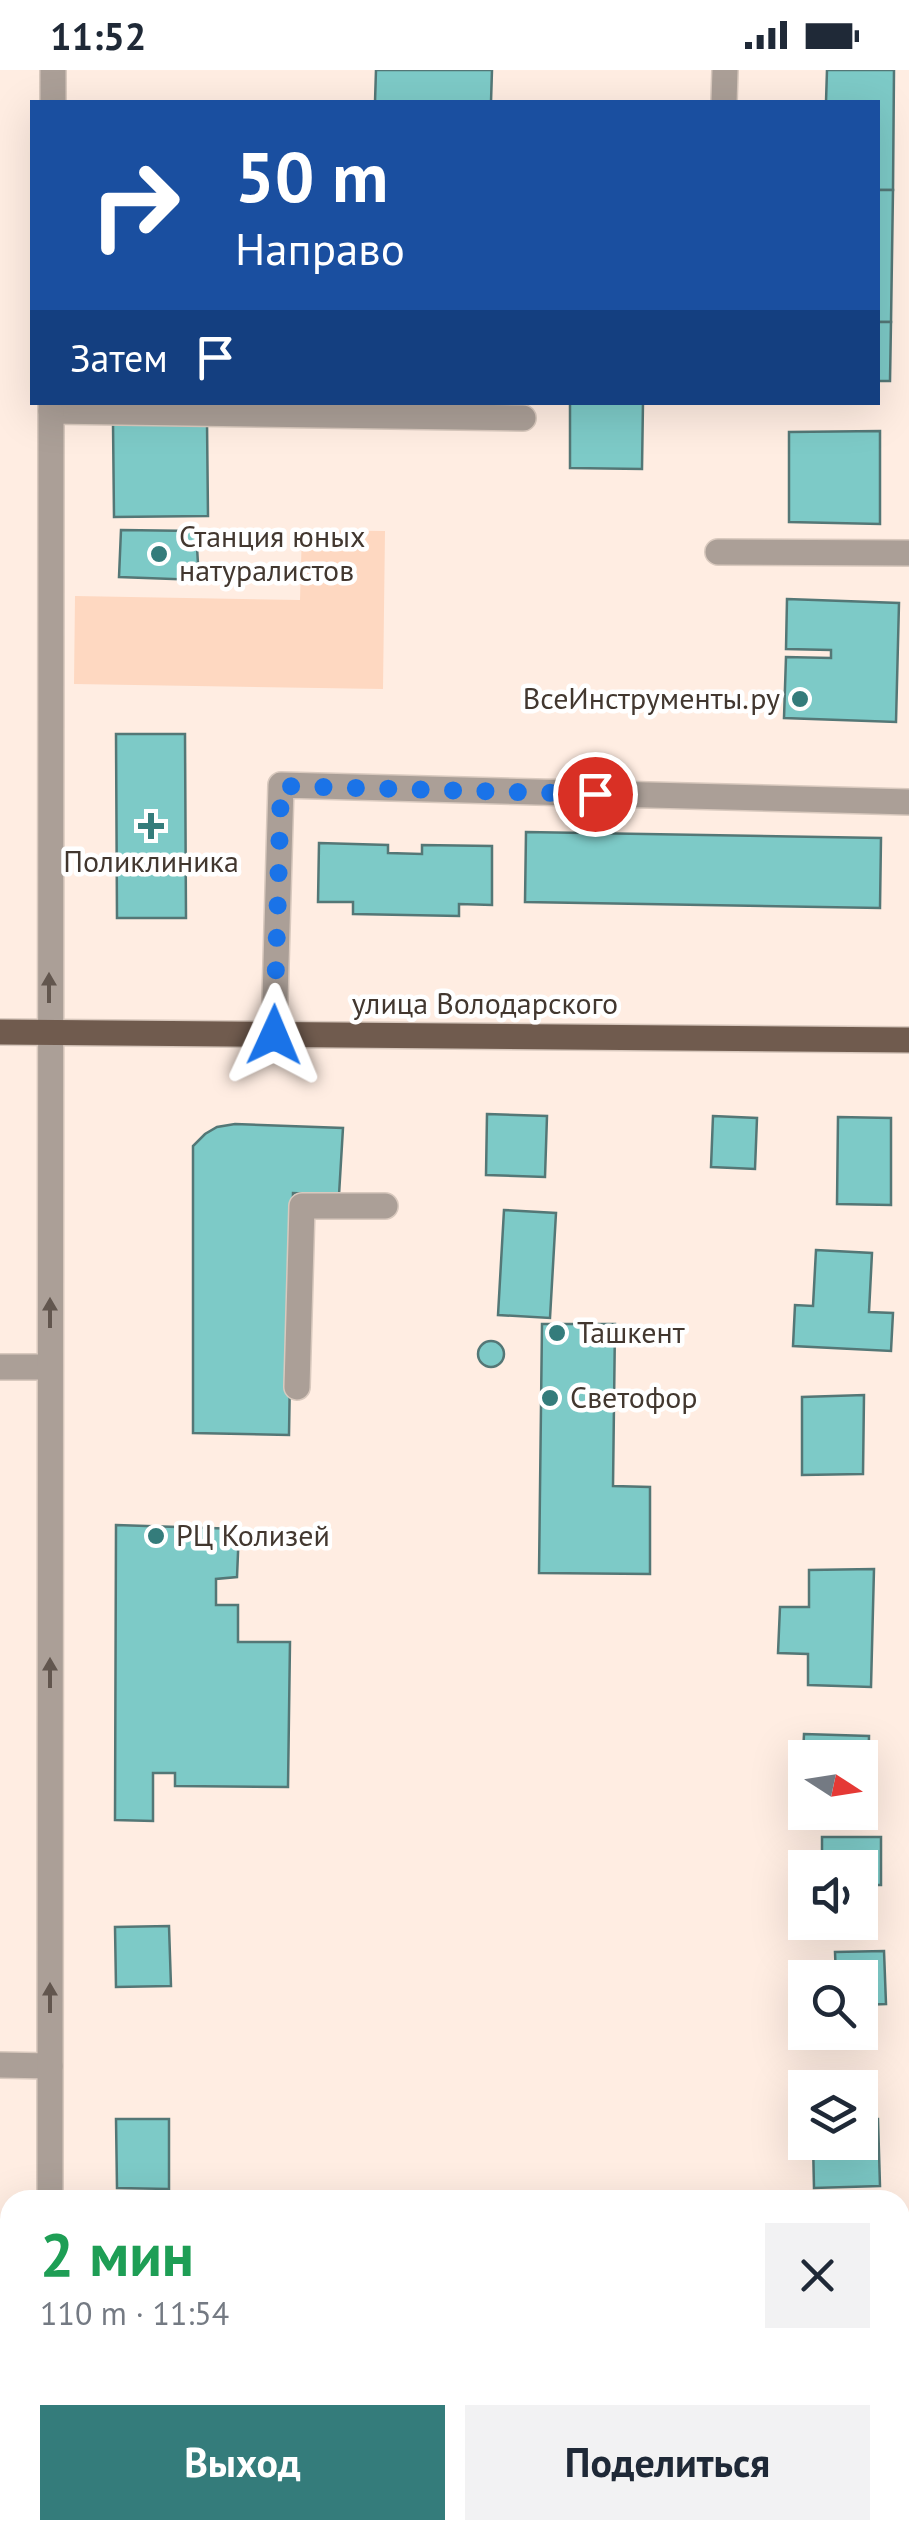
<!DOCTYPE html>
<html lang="ru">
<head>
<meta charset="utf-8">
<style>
	body { margin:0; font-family:"PT Sans",sans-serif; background:#f2f2f3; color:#1f2937; height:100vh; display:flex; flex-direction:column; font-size:38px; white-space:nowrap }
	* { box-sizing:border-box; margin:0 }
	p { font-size:32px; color:#747a83 }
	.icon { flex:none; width:55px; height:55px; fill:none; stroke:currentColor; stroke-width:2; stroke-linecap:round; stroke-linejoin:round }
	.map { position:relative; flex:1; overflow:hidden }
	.panel { position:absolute; left:0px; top:2120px; width:910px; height:350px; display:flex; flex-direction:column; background:#fff; border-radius:30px 30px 0 0; box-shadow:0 10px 40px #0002 }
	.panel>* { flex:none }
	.top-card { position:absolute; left:30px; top:30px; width:850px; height:305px; border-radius:0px; box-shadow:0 10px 40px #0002; background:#1a4fa0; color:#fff; overflow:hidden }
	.needle { width:65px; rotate:102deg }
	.fabs { position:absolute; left:788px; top:1670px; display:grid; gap:20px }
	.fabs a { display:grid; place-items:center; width:90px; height:90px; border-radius:0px; background:#fff; box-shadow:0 10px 40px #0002; font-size:50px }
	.pin { position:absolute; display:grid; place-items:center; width:85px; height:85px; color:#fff; margin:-42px; border:5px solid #fff; border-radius:50%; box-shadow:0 2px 10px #0007 }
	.me { position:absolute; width:110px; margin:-55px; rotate:1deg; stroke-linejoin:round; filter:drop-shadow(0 0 8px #0008) }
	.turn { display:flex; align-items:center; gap:35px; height:210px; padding:0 40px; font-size:45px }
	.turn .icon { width:130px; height:130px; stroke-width:2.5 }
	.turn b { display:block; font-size:70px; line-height:85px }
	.then { display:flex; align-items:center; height:95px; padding:0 40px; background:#0003; gap:20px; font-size:38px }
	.round { display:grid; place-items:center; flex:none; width:105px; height:105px; border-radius:0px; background:#f2f2f3 }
	.head { display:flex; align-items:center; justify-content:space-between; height:170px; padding:0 40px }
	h1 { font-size:60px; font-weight:600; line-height:75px; color:#1e9e55 }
	.button { display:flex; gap:20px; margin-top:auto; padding:20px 40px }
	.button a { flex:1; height:115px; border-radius:0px; background:#347c7b; color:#fff; font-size:40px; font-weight:600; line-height:115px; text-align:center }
	.button a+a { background:#f2f2f3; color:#1f2937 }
	.status { display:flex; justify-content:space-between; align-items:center; height:70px; padding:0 50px; background:#fff; direction:ltr }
	.status svg { height:28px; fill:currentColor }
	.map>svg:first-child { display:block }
	.green { fill:#fed8c1 }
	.building { fill:#7dcac7; stroke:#547776; stroke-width:2.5 }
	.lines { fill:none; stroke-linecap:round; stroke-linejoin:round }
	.minor-casing { stroke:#d9c9be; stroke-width:28 }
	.major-casing { stroke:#d9c9be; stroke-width:28 }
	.minor { stroke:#ab9f97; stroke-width:25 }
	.major { stroke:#705b4e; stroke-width:25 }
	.oneway { fill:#62564e }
	.route { stroke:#1a73e8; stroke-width:18; stroke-dasharray:0 32.4 }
	.poi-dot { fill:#347c7b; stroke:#fff; stroke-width:4 }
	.labels { text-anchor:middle; stroke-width:9; stroke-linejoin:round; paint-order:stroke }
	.poi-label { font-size:30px; fill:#42372f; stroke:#fff; text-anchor:start }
	.street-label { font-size:30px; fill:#42372f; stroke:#fff }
</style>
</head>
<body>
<div class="status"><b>11:52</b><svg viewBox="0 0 49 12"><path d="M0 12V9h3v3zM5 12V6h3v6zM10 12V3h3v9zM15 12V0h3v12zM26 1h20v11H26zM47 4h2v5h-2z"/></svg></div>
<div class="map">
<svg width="909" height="2470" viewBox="0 0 909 2470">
	<rect width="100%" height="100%" fill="#ffede2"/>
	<path class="green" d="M302,460L385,461L383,619L74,614L75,526L300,530Z"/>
	<g class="building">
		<path d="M376,0H492L491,32H375Z"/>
		<path d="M827,0H894L893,120H878V32H826Z"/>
		<path d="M878,120H893L891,252H878Z"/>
		<path d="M878,252H891L890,311H878Z"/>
		<path d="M570,332H643L642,399L570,398Z"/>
		<path d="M207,352L208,446L114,447L113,353Z"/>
		<path d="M880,361V454L789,452V362Z"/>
		<path d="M121,460L196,461L199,510L119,507Z"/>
		<path d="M787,529L899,533L896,652L784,648L786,587L831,588V580L786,579Z"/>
		<path d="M116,664H185L186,848H117Z"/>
		<path d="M526,762L881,768L880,838L525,832Z"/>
		<path d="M319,773L388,775V783L422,784V775L492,776V835L459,834V846L353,844V832H318Z"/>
		<path d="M487,1044L547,1046L545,1107L486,1105Z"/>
		<path d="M713,1046L757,1048L755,1099L711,1097Z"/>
		<path d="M838,1047L891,1048V1135L837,1134Z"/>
		<path d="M235,1054L343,1058L339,1125L293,1123L289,1365L193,1363V1076L205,1064L217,1057Z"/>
		<path d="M504,1140L556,1143L550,1248L498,1245Z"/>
		<path d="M816,1180L872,1183L869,1242L893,1243L891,1281L793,1276L795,1235L813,1236Z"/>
		<path d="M542,1254H615L613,1416L650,1417V1504L539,1503Z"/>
		<circle cx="491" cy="1284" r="13"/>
		<path d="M864,1325L863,1404L802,1405V1327Z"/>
		<path d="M116,1455L239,1459L237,1507L216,1509V1535H238V1572H290L288,1717L175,1716V1703H153V1751L115,1750Z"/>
		<path d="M874,1499L871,1617L808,1615V1584L778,1583L780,1537H809V1500Z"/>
		<path d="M804,1664L869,1666L868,1730L860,1729V1688H805V1727H801Z"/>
		<path d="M822,1767H881V1815H860V1798H822Z"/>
		<path d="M169,1856L171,1916L116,1917L115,1857Z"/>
		<path d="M884,1881L886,1934L860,1935V1908H836L835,1882Z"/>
		<path d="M116,2049H169V2119L117,2118Z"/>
		<path d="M878,2049L880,2116L814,2118L813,2072H860V2050Z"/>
		<rect x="342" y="2460" width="355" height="10"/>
	</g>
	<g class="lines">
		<defs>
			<g id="minor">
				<path d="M53,32V0"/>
				<path d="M724,32L725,0"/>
				<path d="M51,341L523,348"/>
				<path d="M718,482L909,483"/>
				<path d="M274,965L281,715L909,732"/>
				<path d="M0,1297H50"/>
				<path d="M297,1317L302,1136H385"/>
				<path d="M0,1995L50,1996"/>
				<path d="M50,2130L51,332"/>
				<path d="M0,2172H10"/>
				<path d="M900,2175H909"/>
				<path d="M50,2470V2460"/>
			</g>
			<path id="major" d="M0,962L909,970"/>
		</defs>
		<use href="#minor" class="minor-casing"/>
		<use href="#major" class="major-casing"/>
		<use href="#minor" class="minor"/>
		<use href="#major" class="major"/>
	</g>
	<defs><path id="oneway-solid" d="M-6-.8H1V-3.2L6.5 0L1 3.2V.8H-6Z" transform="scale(2.5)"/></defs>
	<g class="oneway">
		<use href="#oneway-solid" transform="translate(49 918) rotate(-90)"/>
		<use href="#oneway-solid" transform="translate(50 1243) rotate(-90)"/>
		<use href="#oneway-solid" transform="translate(50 1603) rotate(-90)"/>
		<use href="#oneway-solid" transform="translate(50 1928) rotate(-90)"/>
	</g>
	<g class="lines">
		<path class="route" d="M274,965L281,716L595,724"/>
	</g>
	<g class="poi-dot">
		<circle cx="159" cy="484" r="10"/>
		<circle cx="800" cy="629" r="10"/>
		<path d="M146 741h10v10h10v10h-10v10h-10v-10h-10v-10h10z"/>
		<circle cx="557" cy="1263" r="10"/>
		<circle cx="550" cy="1328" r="10"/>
		<circle cx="156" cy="1466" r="10"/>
	</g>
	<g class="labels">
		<g class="poi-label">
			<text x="179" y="477">Станция юных<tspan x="179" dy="34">натуралистов</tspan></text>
			<text x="780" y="639" text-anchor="end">ВсеИнструменты.ру</text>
			<text x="151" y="802" text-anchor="middle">Поликлиника</text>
			<text x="577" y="1273">Ташкент</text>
			<text x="570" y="1338">Светофор</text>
			<text x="176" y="1476">РЦ Колизей</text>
		</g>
		<g class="street-label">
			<text x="485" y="944">улица Володарского</text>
		</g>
	</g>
</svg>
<div class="fabs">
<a><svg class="needle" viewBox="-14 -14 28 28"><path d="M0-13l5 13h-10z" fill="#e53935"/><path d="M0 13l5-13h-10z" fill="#747a83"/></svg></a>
<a><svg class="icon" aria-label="sound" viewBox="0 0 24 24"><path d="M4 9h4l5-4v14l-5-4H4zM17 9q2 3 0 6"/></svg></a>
<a><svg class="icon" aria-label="search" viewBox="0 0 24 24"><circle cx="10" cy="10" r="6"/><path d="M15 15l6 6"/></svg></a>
<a><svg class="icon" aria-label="layers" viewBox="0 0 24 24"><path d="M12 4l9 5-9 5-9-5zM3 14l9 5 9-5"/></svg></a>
</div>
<div class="pin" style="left:595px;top:724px;background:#d93025"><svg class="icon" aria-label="arrive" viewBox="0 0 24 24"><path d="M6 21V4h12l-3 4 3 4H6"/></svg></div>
<svg class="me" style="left:274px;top:965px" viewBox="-20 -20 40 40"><path d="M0-17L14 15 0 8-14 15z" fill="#1a73e8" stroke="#fff" stroke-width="4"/></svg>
<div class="top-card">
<div class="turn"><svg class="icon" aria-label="right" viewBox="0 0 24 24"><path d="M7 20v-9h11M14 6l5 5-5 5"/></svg><div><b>50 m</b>Направо</div></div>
<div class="then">Затем<svg class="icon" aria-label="arrive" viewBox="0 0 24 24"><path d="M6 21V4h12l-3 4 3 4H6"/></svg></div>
</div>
<section class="panel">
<div class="head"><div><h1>2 мин</h1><p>110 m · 11:54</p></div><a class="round"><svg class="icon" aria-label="close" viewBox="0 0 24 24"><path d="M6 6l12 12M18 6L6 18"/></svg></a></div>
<div class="button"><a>Выход</a><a>Поделиться</a></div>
</section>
</div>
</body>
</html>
